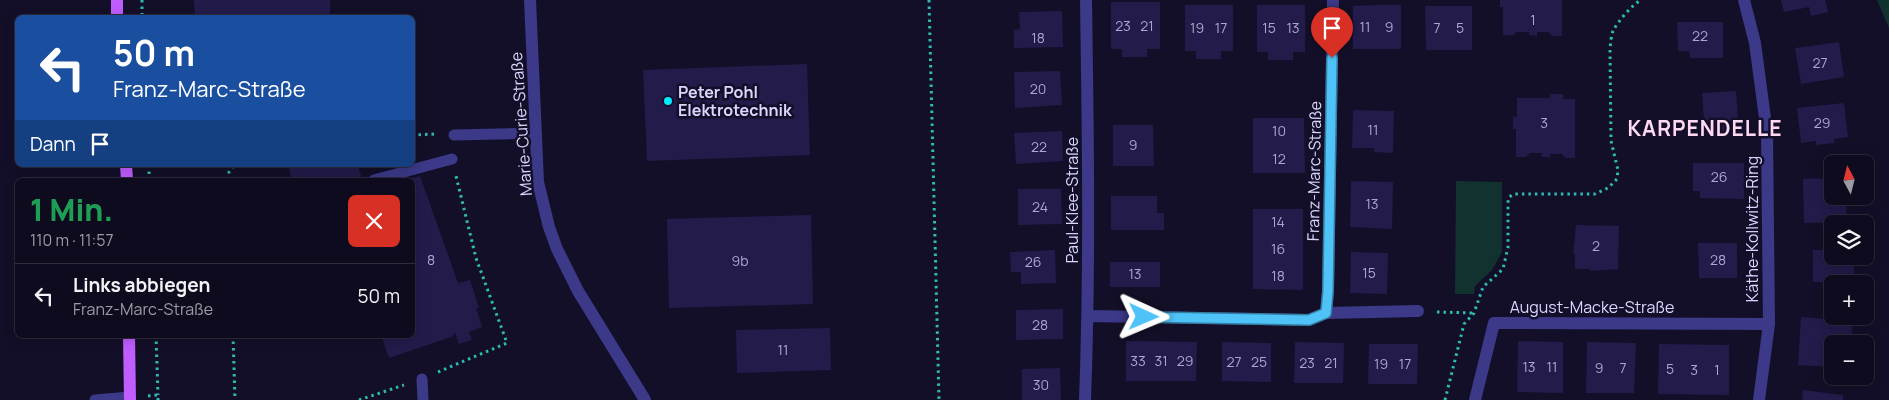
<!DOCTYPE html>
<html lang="de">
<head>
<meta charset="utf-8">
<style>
	body { margin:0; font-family:Manrope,sans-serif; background:#171427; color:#f1f3f6; height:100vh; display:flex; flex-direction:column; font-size:19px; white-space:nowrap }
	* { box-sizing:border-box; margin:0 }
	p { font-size:16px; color:#9b9ba4 }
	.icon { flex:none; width:28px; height:28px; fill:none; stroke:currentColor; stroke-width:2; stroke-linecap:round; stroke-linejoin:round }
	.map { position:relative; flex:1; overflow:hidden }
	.details { position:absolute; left:15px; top:178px; width:400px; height:160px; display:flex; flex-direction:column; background:#0e0b1e; border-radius:8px; box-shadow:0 2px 12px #0003,0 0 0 1px #2e2b3c }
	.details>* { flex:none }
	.guide { position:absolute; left:15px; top:15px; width:400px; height:152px; border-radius:8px; box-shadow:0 2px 12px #0003,0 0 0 1px #2e2b3c; background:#1a4fa0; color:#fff; overflow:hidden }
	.needle { width:32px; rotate:353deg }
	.buttons { position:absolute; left:1824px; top:155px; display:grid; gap:10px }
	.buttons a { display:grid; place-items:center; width:50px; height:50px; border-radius:8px; background:#0e0b1e; box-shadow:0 2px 12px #0003,0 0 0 1px #2e2b3c; font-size:25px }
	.pin { position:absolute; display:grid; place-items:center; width:42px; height:42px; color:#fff; margin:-51px -21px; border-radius:50% 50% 50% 0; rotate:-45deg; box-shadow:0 0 5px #0007 }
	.pin .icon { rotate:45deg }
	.me { position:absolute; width:55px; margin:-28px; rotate:91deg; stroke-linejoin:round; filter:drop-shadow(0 0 4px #0008) }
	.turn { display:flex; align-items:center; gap:18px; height:105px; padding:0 15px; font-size:22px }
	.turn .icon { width:65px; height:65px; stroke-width:2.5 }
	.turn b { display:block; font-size:35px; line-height:42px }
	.then { display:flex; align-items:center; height:48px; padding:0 15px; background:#0003; gap:10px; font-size:19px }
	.round { display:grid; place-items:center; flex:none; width:52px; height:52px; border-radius:8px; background:#171427 }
	.summary { display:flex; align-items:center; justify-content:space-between; height:85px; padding:0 15px }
	h1 { font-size:30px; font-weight:800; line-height:38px; color:#1e9e55 }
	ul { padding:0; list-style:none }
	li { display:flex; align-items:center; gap:15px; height:65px; padding:0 15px; border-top:1px solid #2e2b3c }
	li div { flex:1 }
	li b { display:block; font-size:19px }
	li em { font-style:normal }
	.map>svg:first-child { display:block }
	.green { fill:#123230 }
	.building { fill:#231b4a }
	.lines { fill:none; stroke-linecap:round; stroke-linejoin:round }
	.path { stroke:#2dbcb1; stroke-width:3; stroke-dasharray:2.5 4; stroke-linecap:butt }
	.service { stroke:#3b3988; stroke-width:11 }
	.minor { stroke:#3b3988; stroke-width:12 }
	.primary { stroke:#bf5dff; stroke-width:12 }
	.route-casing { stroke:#337fa1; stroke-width:12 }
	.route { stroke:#4fc3f7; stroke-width:9 }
	.poi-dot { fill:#02ebff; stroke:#130f28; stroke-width:2 }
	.labels { text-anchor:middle; stroke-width:5; stroke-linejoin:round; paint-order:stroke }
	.number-label { font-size:14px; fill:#aca7d2 }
	.poi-label { font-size:16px; font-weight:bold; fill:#dad6ff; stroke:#130f28; text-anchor:start }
	.street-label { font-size:16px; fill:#dad6ff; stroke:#130f28 }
	.district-label { font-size:21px; font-weight:bold; letter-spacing:1px; fill:#ffd8f2; stroke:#130f28 }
</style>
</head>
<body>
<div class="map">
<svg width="1889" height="400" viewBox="0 0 1889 400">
	<rect width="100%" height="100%" fill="#130f28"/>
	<g class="green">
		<path d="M1877,0H1889V28Z"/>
		<path d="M1456,181L1502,182V252L1492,270L1475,286L1474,294H1455Z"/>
	</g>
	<g class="building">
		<path d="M194,0H330V18H195Z"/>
		<path d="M1500,0H1562V36H1552L1549,32H1537V36L1529,35V32H1517L1513,35H1503V7H1500Z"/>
		<path d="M1781,0H1825L1828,12L1811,16L1809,7L1784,12Z"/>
		<path d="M1111,2H1160V49H1147V57H1122V49H1111Z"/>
		<path d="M1185,5H1233V51H1221V59H1196V51H1185Z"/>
		<path d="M1257,5H1305V52H1293V60H1268V52H1257Z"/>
		<path d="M1377,5H1401V49H1353V6Z"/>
		<path d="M1425,6H1472V50H1426Z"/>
		<path d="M1062,11L1063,47L1014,48V30L1020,29L1019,12Z"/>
		<path d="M1677,22H1723V58H1690L1689,51H1678Z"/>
		<path d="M1839,42L1844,77L1801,84L1795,48Z"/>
		<path d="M807,64L810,155L647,161L643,70Z"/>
		<path d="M1060,71L1062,105L1015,108L1014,72Z"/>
		<path d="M1736,91L1739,133L1705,135L1702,93Z"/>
		<path d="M1550,94H1563V99H1575V158H1565L1562,154H1550V157H1541L1542,153H1530L1526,157H1516V129H1513V116L1517,117V98H1550Z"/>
		<path d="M1844,103L1848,137L1834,139V143L1816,145V141L1801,143L1797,108Z"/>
		<path d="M1353,110L1394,111L1393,153L1374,152V148H1352Z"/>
		<path d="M1253,118H1304L1305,173H1253Z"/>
		<path d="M1113,125H1153L1154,166H1113Z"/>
		<path d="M1062,131L1063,161L1016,164L1014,133Z"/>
		<path d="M1693,163H1744V199L1700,198V191H1693Z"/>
		<path d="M291,165H358L361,176L349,180H292L288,166Z"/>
		<path d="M420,176L458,283L470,280L479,308H476L482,327L469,332L472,340L459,344L455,333L453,334L454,336L389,358L381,335H412V180H408Z"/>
		<path d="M1832,178V196H1852L1853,206H1846L1847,222L1804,223L1803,179Z"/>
		<path d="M1351,181L1393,182L1392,229L1350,227Z"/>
		<path d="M1018,189H1061L1062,224L1018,225Z"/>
		<path d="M1111,196H1157V213H1164V230H1111Z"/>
		<path d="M1253,209H1303V290L1253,289Z"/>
		<path d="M811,215L813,304L669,308L667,219Z"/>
		<path d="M1576,225L1619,226L1618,269L1590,271V269H1575V254H1573Z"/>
		<path d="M1698,243H1737V278H1699Z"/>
		<path d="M1055,250L1056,283L1021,284V272H1011L1010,252Z"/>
		<path d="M1813,250H1832V256H1854V282H1856V284H1839V282H1813Z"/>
		<path d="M1351,252L1388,253L1387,294L1350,293Z"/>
		<rect x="1110" y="262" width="50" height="25"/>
		<path d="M1063,309V339L1016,340V310Z"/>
		<path d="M1801,317L1853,321L1851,344H1832V367L1798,365Z"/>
		<path d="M830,328L831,370L737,373L736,330Z"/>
		<path d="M1126,341L1197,342L1196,381H1126Z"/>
		<path d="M1518,341L1563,342V393L1517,392Z"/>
		<path d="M1222,342L1271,343V382L1222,381Z"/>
		<path d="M1295,342L1344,343L1343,383H1294Z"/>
		<path d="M1587,342L1636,343L1634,393H1586Z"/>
		<path d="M1369,344H1418L1417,384H1368Z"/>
		<path d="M1659,344L1729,345V395L1658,394Z"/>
		<path d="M1060,368L1061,400H1022V369Z"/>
		<path d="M1803,390L1843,395V400H1802Z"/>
	</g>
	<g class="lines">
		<g class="path">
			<path d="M142,0V18"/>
			<path d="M929,0L939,400"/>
			<path d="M412,135L436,134"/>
			<path d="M149,165V180"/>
			<path d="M229,180V172L234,165"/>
			<path d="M1437,312L1474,313"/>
			<path d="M156,335L158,395"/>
			<path d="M233,335L235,400"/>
			<path d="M438,372L507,343L476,258L456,176"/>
			<path d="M148,396L158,395V400"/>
			<path d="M359,400L404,385"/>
			<path d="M1445,400L1464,324L1474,313L1483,287L1503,269L1508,247V202L1509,197L1514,194H1595L1608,188L1617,179L1618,170L1611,141L1610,48C1611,42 1611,36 1613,31C1618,21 1632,5 1641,0"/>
		</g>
		<g class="service">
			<path d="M454,135L536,133"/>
			<path d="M374,180L452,159"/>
			<path d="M422,379L423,400"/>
			<path d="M95,400L130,397"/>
		</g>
		<g class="minor">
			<path d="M530,0L538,182L549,227L557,249L578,291L645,400"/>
			<path d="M1744,0L1755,43L1767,133L1769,324L1759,400"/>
			<path d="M1326,313L1418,311"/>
			<path d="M1088,316L1309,320L1326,313L1328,291L1333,0"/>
			<path d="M1085,400C1090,267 1088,133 1086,0"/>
			<path d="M1475,400L1494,323L1769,324"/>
		</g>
		<g class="primary">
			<path d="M117,0V18"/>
			<path d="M126,165L127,180"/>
			<path d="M129,335L130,400"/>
		</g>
	</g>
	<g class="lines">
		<defs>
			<path id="route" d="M1144,317L1309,320L1326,313L1328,291L1332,58"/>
		</defs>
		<use href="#route" class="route-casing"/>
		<use href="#route" class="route"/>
	</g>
	<circle class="poi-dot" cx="668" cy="101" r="5"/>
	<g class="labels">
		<g class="number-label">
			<text x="1533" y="25">1</text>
			<text x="1123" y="31">23</text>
			<text x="1147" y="31">21</text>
			<text x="1365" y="32">11</text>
			<text x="1389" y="32">9</text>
			<text x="1197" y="33">19</text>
			<text x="1221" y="33">17</text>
			<text x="1269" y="33">15</text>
			<text x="1293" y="33">13</text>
			<text x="1437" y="33">7</text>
			<text x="1460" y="33">5</text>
			<text x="1700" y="41">22</text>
			<text x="1038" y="43">18</text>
			<text x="1820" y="68">27</text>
			<text x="1038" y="94">20</text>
			<text x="1544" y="128">3</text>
			<text x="1822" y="128">29</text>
			<text x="1373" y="135">11</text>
			<text x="1279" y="136">10</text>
			<text x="1133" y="150">9</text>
			<text x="1039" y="152">22</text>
			<text x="1279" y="164">12</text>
			<text x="1719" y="182">26</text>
			<text x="1372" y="209">13</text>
			<text x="1040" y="212">24</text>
			<text x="1278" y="227">14</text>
			<text x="1596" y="251">2</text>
			<text x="1278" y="254">16</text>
			<text x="431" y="265">8</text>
			<text x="1718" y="265">28</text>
			<text x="740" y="266">9b</text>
			<text x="1033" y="267">26</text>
			<text x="1369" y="278">15</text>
			<text x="1135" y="279">13</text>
			<text x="1278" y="281">18</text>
			<text x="1040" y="330">28</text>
			<text x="783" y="355">11</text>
			<text x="1138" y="366">33</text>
			<text x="1161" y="366">31</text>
			<text x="1185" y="366">29</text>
			<text x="1234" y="367">27</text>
			<text x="1259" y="367">25</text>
			<text x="1307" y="368">23</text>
			<text x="1331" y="368">21</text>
			<text x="1381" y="369">19</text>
			<text x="1405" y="369">17</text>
			<text x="1529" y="372">13</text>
			<text x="1552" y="372">11</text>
			<text x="1599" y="373">9</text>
			<text x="1623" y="373">7</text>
			<text x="1670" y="374">5</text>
			<text x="1694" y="375">3</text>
			<text x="1717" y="375">1</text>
			<text x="1041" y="390">30</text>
		</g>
		<g class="poi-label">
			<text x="678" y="98">Peter Pohl<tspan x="678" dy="18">Elektrotechnik</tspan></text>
		</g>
		<g class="street-label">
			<text transform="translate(521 124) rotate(-94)" y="6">Marie-Curie-Straße</text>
			<text transform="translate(1314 171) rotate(-89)" y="6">Franz-Marc-Straße</text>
			<text transform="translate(1072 200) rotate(-90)" y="6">Paul-Klee-Straße</text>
			<text transform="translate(1752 229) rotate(-90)" y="6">Käthe-Kollwitz-Ring</text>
			<text x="1592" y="313">August-Macke-Straße</text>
		</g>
		<g class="district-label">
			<text x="1705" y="136">KARPENDELLE</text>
		</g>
	</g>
</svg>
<div class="buttons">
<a><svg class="needle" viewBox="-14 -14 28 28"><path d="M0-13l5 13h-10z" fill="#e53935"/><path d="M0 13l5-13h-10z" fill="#9b9ba4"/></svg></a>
<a><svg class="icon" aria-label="layers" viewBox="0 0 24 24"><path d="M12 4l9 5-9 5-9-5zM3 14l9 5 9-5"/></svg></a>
<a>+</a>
<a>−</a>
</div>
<div class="pin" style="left:1332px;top:58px;background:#d93025"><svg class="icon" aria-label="arrive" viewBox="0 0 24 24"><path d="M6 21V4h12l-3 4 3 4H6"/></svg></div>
<svg class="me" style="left:1144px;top:317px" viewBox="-20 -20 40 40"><path d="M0-17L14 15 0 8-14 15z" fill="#4fc3f7" stroke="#fff" stroke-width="4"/></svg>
<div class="guide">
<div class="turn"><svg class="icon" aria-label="left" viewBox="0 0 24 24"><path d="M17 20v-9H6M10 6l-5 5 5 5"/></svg><div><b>50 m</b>Franz-Marc-Straße</div></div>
<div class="then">Dann<svg class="icon" aria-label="arrive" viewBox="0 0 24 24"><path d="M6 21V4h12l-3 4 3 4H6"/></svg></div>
</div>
<section class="details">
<div class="summary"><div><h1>1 Min.</h1><p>110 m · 11:57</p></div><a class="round" style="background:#d93025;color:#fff"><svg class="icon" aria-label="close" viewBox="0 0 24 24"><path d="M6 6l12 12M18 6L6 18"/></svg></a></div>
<ul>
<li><svg class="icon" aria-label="left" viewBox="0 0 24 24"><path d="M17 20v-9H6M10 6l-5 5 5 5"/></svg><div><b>Links abbiegen</b><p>Franz-Marc-Straße</p></div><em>50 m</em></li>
</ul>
</section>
</div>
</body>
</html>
